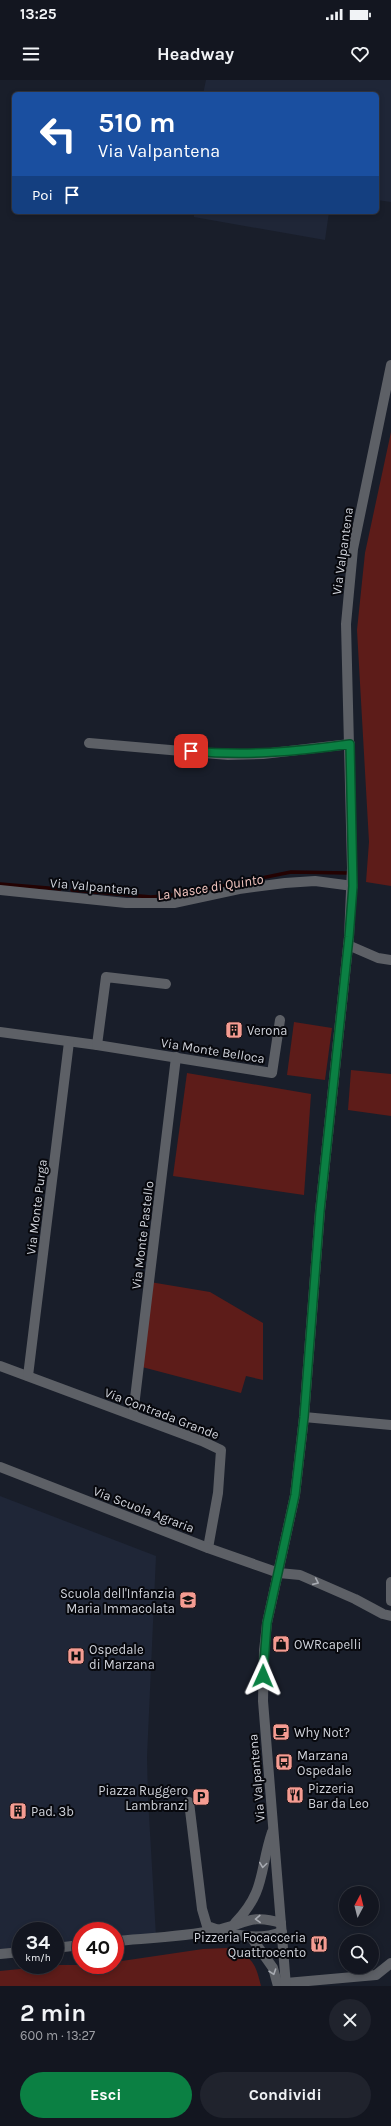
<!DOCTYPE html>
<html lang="it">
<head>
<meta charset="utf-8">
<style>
	body { margin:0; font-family:Karla,sans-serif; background:#20232d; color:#f1f3f6; height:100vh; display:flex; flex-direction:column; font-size:15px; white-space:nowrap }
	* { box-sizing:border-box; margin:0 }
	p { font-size:13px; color:#9d9fa5 }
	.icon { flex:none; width:22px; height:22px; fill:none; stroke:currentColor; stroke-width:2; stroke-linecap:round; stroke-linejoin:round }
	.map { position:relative; height:1906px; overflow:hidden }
	.side { display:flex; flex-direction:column; background:#131620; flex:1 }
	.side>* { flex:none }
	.guide { position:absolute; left:12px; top:12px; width:367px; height:122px; border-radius:6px; box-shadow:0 2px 6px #0003,0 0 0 1px #32353e; background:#1a4fa0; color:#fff; overflow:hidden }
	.needle { width:26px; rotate:7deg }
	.buttons { position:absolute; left:339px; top:1806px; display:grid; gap:8px }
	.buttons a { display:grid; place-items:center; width:40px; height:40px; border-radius:50%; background:#131620; box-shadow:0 2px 6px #0003,0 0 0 1px #32353e; font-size:20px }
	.speed { position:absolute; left:12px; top:1842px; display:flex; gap:8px; font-size:20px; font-weight:700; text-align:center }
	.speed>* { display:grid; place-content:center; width:52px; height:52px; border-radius:50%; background:#131620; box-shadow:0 2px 6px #0003,0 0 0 1px #32353e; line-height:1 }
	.speed small { font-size:10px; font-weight:400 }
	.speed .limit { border:6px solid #d22; background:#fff; color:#111 }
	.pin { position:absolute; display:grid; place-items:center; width:34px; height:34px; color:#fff; margin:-17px; border-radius:8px; box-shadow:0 2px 6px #0006 }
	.me { position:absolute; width:44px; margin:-22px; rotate:1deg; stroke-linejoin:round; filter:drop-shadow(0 0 3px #0008) }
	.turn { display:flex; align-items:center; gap:14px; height:84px; padding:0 20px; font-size:18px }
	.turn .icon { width:52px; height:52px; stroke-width:2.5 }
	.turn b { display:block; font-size:28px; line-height:34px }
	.then { display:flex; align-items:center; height:38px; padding:0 20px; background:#0003; gap:8px; font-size:15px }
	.round { display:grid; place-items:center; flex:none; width:42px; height:42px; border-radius:21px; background:#20232d }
	.headline { display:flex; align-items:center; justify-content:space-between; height:68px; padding:0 20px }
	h1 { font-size:24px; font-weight:700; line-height:30px }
	.button { display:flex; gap:8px; margin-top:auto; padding:8px 20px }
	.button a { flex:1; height:46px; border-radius:24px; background:#0b8043; color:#fff; font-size:16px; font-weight:700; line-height:46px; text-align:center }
	.button a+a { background:#20232d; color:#f1f3f6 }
	.status { display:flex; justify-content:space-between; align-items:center; height:28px; padding:0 20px; background:#131620; direction:ltr }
	.status svg { height:11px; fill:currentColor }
	header { display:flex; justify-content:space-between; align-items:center; height:52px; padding:0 20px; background:#131620; font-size:18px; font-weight:700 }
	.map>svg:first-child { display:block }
	.built { fill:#1f2637 }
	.green { fill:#5d1c19 }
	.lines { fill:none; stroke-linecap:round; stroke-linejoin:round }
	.stream { stroke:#230202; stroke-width:3.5 }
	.minor { stroke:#5d6066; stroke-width:10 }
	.oneway { stroke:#a7aab1 }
	.route-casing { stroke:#07532c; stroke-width:10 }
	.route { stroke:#0b8043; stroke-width:7 }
	.labels { text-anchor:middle; stroke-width:4; stroke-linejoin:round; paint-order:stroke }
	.street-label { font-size:13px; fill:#cfd2da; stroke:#07080d }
	.poi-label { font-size:13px; fill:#cfd2da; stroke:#07080d; text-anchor:start }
	.water-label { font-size:14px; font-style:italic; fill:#f3c6c0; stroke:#07080d }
</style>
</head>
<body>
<div class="status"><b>13:25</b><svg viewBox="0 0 49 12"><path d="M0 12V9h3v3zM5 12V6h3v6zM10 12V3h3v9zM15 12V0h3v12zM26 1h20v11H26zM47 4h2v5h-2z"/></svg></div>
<header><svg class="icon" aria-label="menu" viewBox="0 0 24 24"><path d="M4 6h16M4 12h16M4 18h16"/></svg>Headway<svg class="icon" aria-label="heart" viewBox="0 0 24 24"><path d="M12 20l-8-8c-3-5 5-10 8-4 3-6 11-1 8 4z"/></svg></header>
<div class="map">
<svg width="391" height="1906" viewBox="0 0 391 1906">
	<rect width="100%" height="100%" fill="#191e2a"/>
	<g class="built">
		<path d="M206,0H391V122L377,120V14H203Z"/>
		<path d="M194,132H329L325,160L194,137Z"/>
		<path d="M0,1416L156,1476L147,1677L148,1718L156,1856L115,1860V1851H81V1863L55,1865V1851H21V1869L0,1871Z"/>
	</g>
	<g class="green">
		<path d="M391,352V806L366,802L369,762L357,550L365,473Z"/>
		<path d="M294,942L332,948L325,1000L287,995Z"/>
		<path d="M351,990L391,994V1036L348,1030Z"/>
		<path d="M187,993L311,1014L304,1115L173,1096Z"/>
		<path d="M150,1202L210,1212L263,1243V1300L246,1296L241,1313L142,1287Z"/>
		<path d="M228,1868C252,1877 255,1881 261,1906H0V1891L60,1885H115V1882L203,1869Z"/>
	</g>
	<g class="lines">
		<g class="stream">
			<path d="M0,804L60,809"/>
			<path d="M72,810L151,817L183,814L291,792L348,793"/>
		</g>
		<g class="minor">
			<path d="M89,663L228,675L263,674L350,664"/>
			<path d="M0,810L126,823H174L239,809L285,803L315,801L353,806"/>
			<path d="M348,865L378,878L391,880"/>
			<path d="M0,952L97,965L272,993L280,940"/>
			<path d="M97,965L106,897L166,904"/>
			<path d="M0,1286L202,1361L221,1370L218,1413L208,1468"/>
			<path d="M28,1296L69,962"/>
			<path d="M133,1335L176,977"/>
			<path d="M304,1337L391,1345"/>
			<path d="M0,1387L208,1468L279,1493L300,1495L355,1519L383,1534L391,1536"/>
			<path d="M391,1502V1521"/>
			<path d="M189,1722L202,1829L207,1846C230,1855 258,1861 282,1852"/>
			<path d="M235,1843C266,1811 259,1791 272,1752"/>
			<path d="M251,1857L273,1888L278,1906"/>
			<path d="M115,1861C148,1858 183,1857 216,1850C244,1845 250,1833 281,1843"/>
			<path d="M55,1868L81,1865"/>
			<path d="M0,1874L21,1872"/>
			<path d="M286,1903L376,1895L391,1883"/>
			<path d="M286,1906L263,1621L264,1571L267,1543L295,1415L304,1337L320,1131L349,857L352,788L346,544L353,469L391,285"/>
		</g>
	</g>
	<defs><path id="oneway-chevron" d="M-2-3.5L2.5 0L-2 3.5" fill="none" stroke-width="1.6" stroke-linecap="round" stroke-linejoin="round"/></defs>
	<g class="oneway">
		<use href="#oneway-chevron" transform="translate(316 1502) rotate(24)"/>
		<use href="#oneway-chevron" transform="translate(263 1785) rotate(98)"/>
		<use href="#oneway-chevron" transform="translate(258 1839) rotate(178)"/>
		<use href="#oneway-chevron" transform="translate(273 1892) rotate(71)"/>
	</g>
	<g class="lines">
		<defs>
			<path id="route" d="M191,671C245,676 295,672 350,664L353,806L349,857L320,1131L304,1337L295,1415L267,1543L263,1596"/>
		</defs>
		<use href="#route" class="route-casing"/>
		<use href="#route" class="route"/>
	</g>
	<defs>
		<symbol id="building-square" viewBox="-11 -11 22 22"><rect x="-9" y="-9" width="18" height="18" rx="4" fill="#f59c92" stroke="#07080d"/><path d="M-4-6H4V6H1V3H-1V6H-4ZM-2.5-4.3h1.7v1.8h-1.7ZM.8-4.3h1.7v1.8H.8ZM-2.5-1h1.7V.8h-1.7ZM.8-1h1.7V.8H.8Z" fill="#111"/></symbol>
		<symbol id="school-square" viewBox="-11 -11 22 22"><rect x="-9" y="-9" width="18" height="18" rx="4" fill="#f59c92" stroke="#07080d"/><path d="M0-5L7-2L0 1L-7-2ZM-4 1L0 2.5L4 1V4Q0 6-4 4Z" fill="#111"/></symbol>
		<symbol id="shop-square" viewBox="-11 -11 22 22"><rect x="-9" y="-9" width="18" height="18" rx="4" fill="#f59c92" stroke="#07080d"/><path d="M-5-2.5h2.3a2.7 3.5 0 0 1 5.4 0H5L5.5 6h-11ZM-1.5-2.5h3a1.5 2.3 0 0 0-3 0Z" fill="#111"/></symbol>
		<symbol id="hospital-square" viewBox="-11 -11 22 22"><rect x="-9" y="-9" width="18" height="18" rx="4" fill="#f59c92" stroke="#07080d"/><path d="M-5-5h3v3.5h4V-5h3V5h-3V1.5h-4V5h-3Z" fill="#111"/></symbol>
		<symbol id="cafe-square" viewBox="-11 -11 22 22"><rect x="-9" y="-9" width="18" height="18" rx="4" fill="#f59c92" stroke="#07080d"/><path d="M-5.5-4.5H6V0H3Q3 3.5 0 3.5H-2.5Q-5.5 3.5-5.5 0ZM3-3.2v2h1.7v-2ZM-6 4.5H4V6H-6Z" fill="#111"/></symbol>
		<symbol id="bus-square" viewBox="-11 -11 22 22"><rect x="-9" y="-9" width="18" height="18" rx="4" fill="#f59c92" stroke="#07080d"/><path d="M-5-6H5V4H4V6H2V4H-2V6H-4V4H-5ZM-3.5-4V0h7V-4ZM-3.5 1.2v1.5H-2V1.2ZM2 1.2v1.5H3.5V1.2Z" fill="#111"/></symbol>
		<symbol id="restaurant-square" viewBox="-11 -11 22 22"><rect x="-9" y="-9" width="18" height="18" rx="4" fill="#f59c92" stroke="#07080d"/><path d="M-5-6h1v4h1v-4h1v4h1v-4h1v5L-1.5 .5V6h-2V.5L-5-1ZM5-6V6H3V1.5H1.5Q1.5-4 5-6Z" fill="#111"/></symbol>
		<symbol id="parking-square" viewBox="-11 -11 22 22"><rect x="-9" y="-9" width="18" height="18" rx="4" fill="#f59c92" stroke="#07080d"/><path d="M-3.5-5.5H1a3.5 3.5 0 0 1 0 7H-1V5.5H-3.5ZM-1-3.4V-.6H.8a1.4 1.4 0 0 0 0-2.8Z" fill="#111"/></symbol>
	</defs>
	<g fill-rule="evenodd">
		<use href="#building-square" x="224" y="940" width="20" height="20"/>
		<use href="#school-square" x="178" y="1510" width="20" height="20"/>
		<use href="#shop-square" x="271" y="1554" width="20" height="20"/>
		<use href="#hospital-square" x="66" y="1566" width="20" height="20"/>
		<use href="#cafe-square" x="271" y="1642" width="20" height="20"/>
		<use href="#bus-square" x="274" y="1672" width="20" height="20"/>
		<use href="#restaurant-square" x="285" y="1705" width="20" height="20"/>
		<use href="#parking-square" x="191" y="1707" width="20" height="20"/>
		<use href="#building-square" x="8" y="1721" width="20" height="20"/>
		<use href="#restaurant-square" x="309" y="1854" width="20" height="20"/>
	</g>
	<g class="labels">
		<g class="street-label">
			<text transform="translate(342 471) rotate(-82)" y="5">Via Valpantena</text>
			<text transform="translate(94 806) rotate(5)" y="5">Via Valpantena</text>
			<text transform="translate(213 970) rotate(9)" y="5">Via Monte Belloca</text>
			<text transform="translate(36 1127) rotate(-83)" y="5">Via Monte Purga</text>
			<text transform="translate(142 1155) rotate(-83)" y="5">Via Monte Pastello</text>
			<text transform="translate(162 1333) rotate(21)" y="5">Via Contrada Grande</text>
			<text transform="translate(144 1429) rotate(21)" y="5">Via Scuola Agraria</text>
			<text transform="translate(256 1698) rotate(-95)" y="5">Via Valpantena</text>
		</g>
		<g class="poi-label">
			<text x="247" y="955">Verona</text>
			<text x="175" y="1518" text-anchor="end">Scuola dell'Infanzia<tspan x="175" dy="15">Maria Immacolata</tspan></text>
			<text x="294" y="1569">OWRcapelli</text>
			<text x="89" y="1574">Ospedale<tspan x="89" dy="15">di Marzana</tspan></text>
			<text x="294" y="1657">Why Not?</text>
			<text x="297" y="1680">Marzana<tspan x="297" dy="15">Ospedale</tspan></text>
			<text x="308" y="1713">Pizzeria<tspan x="308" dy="15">Bar da Leo</tspan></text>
			<text x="188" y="1715" text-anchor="end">Piazza Ruggero<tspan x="188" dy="15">Lambranzi</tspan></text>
			<text x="31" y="1736">Pad. 3b</text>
			<text x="306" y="1862" text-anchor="end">Pizzeria Focacceria<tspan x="306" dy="15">Quattrocento</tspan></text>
		</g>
		<g class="water-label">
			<text transform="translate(210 807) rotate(-9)" y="5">La Nasce di Quinto</text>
		</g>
	</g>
</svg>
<div class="buttons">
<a><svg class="needle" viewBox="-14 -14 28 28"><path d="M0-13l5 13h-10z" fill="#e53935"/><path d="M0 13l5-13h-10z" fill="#9d9fa5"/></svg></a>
<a><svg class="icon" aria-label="search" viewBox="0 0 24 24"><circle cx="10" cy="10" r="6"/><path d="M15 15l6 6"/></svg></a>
</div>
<div class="speed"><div>34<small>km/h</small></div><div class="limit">40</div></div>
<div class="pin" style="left:191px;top:671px;background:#d93025"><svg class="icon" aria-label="arrive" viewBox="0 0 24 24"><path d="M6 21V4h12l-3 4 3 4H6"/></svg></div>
<svg class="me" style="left:263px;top:1596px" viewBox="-20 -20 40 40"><path d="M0-17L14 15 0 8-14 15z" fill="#0b8043" stroke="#fff" stroke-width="4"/></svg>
<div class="guide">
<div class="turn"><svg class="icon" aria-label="left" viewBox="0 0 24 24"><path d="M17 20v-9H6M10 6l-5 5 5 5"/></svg><div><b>510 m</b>Via Valpantena</div></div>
<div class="then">Poi<svg class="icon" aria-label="arrive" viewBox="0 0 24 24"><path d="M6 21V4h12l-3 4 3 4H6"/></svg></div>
</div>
</div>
<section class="side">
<div class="headline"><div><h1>2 min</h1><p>600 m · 13:27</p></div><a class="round"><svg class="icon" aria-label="close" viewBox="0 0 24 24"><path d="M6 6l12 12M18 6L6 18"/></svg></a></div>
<div class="button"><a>Esci</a><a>Condividi</a></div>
</section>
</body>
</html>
